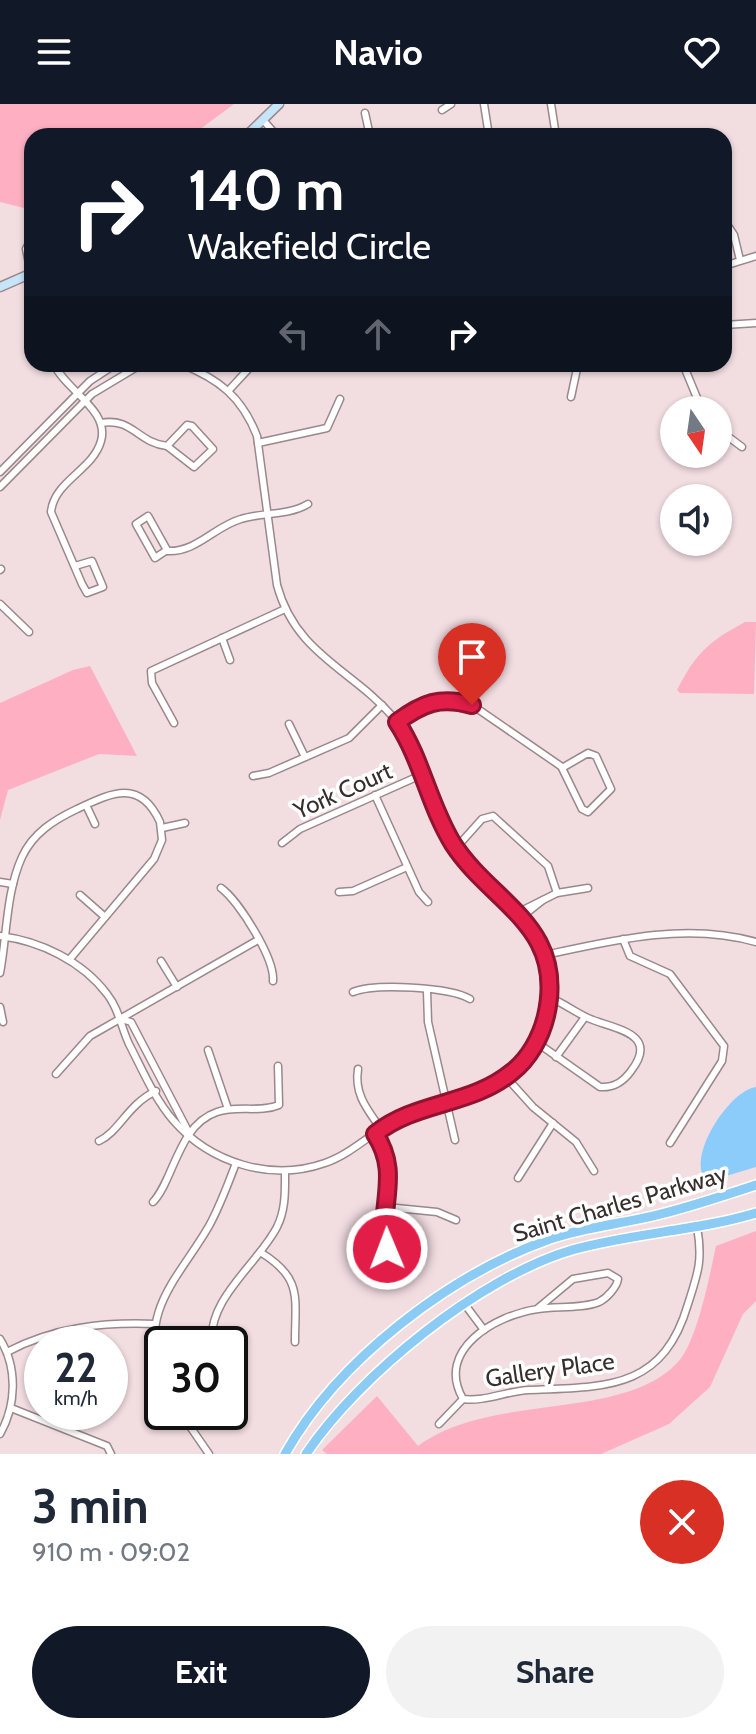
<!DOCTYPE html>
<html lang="en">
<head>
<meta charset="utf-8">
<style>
	body { margin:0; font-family:Cabin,sans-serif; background:#f2f2f3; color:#1f2937; height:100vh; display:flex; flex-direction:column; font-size:30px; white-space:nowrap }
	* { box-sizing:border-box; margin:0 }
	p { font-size:26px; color:#747a83 }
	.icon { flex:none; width:44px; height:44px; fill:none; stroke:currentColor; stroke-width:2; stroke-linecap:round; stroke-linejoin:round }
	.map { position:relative; height:1350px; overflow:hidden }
	.panel { display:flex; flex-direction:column; background:#fff; flex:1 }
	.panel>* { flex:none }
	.hud { position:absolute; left:24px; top:24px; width:708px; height:244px; border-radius:24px; box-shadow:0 2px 6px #0004; background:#111827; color:#fff; overflow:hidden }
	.needle { width:52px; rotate:167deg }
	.fabs { position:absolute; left:660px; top:292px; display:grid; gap:16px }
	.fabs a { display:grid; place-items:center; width:72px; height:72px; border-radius:50%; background:#fff; box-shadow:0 2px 6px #0004; font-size:40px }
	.speed { position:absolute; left:24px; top:1222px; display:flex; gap:16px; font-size:40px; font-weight:700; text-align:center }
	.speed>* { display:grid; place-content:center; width:104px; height:104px; border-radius:50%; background:#fff; box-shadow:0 2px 6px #0004; line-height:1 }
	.speed small { font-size:20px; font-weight:400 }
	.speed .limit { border:4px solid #111; border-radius:12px; background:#fff; color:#111 }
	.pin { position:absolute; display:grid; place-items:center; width:68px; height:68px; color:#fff; margin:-82px -34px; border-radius:50% 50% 50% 0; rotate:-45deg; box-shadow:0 0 8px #0007 }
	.pin .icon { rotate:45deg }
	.me { position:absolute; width:88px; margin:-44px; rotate:359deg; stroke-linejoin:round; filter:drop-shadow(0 0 6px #0008) }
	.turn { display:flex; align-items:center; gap:28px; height:168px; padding:0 32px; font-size:36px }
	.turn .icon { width:104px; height:104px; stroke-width:2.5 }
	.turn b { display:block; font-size:56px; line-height:68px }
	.lanes { display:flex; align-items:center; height:76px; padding:0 32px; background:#0003; justify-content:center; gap:40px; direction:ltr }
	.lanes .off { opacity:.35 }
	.round { display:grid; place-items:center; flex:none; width:84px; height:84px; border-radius:42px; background:#f2f2f3 }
	.head { display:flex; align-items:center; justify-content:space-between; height:136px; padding:0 32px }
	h1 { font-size:48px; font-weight:700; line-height:60px }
	.primary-button { display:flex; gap:16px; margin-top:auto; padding:16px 32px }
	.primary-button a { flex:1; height:92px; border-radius:48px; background:#111827; color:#fff; font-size:32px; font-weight:700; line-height:92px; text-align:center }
	.primary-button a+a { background:#f2f2f3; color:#1f2937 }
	header { display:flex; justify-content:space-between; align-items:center; height:104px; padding:0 32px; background:#111827; color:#fff; font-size:36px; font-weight:700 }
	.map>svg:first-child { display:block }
	.green { fill:#feb0c2 }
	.water { fill:#8cccfb }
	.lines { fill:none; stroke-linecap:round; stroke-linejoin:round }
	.street-casing { stroke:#9a888b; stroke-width:9 }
	.secondary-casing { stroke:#9a888b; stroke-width:11 }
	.primary-casing { stroke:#fff; stroke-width:12 }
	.street { stroke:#fff; stroke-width:6 }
	.secondary { stroke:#c6e5f9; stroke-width:8 }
	.primary { stroke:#8ccbf4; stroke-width:9 }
	.route-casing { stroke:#92132f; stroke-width:20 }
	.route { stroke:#e11d48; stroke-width:14 }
	.labels { text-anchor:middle; stroke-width:7; stroke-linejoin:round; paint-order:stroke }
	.street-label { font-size:24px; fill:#362e2f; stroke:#fff }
</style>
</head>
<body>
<header><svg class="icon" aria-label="menu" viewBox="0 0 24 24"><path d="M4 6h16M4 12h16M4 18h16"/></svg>Navio<svg class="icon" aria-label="heart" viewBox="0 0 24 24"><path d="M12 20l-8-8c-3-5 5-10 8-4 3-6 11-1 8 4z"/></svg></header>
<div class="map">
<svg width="756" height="1350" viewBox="0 0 756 1350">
	<rect width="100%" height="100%" fill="#f2dde1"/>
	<g class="green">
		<path d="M0,0H234L191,32H32V106L0,98Z"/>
		<path d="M745,518H756L754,590L680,589L677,586C696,549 708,538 745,518Z"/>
		<path d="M90,562L137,652L99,650L8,686L0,716V599L73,566Z"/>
		<path d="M756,1127V1197L743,1210L710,1283L669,1320L601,1350H327L322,1346L377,1292L418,1342C490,1288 623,1318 678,1258C697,1238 710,1170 716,1142Z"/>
	</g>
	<path class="water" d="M756,983V1063L716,1075L702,1069C693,1044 730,987 756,983Z"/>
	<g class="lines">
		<defs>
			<g id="street">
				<path d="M484,0L489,32"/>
				<path d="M551,0L556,32"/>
				<path d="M442,6L451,0"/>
				<path d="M365,9L370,32"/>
				<path d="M263,16L277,32"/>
				<path d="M724,116L734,131L740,156"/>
				<path d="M724,162L756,152"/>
				<path d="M31,169L26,145L32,134"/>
				<path d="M724,221L756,219"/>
				<path d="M54,260C65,286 110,306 101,337C93,366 54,377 51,408L82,480L87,489L103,483L92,457L75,462"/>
				<path d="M683,260L702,306"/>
				<path d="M230,285L253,260"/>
				<path d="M571,293L578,260"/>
				<path d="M101,319C132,313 138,339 167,342"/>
				<path d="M187,321L192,322L213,345L194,363L167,342Z"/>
				<path d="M666,321L674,316"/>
				<path d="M718,325L742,343"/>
				<path d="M258,339L327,324L340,295"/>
				<path d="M0,368L90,277L116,260"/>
				<path d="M0,383L92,290L142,260"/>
				<path d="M148,412L167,446L155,454L136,420Z"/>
				<path d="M167,447C196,449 215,422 241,415C263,408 288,412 308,400"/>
				<path d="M0,466L1,465"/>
				<path d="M0,500L29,528"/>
				<path d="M222,534L230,556"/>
				<path d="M397,618C423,599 440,592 472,601L562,663"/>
				<path d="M174,619L152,579L151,567L285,505"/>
				<path d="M289,620L305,653"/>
				<path d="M588,649L596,652L611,685L588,708L582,705L562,664Z"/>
				<path d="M253,672L269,669L349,634L382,601"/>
				<path d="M375,691L419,788L428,798"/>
				<path d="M86,701L95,720"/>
				<path d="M162,724L185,719"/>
				<path d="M282,739L300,725L421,671"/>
				<path d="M456,744L482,715L493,712L548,762L557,789"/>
				<path d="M0,778L13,780"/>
				<path d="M221,784C239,797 275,855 273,877"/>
				<path d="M339,788L353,787L407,763"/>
				<path d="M80,791L105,813"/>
				<path d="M519,808L557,789L588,784"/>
				<path d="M523,812L543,796"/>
				<path d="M0,832C40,837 82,857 107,890C119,905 121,923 129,940C142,965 154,994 173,1016C210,1059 271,1078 325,1059C351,1050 370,1030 394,1017C431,997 474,998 509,971C529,956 541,932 547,908C567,821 485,793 448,732C426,695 422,647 394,614C352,565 296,551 277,481L257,332C242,293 219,275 181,260"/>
				<path d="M623,835L630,852L670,870L724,942L722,957L670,1039"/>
				<path d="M545,851C613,836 687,818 756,838"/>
				<path d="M161,857L177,883"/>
				<path d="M0,869C7,832 6,788 22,753C33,729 54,716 77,705C111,689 140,674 160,718L162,736L154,755L69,856"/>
				<path d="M427,887L428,918L455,1036"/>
				<path d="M353,888C375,879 450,883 470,895"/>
				<path d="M0,903L3,918"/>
				<path d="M121,915L131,918L187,1025"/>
				<path d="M536,938L600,983C614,984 623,978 631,967C661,928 612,925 588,914C575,908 563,899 549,893"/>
				<path d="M208,946L228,1005"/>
				<path d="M556,953L585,913"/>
				<path d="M358,965C354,990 367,1005 381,1025"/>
				<path d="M56,970L90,932L258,836"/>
				<path d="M506,973L533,1003L576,1038L594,1067"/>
				<path d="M375,1030C401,1068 380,1114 390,1158"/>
				<path d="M99,1037C119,1028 128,1000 156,987"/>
				<path d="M518,1074L553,1019"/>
				<path d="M153,1098C174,1076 178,1021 217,1008C237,1001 260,1009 279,1001L278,962"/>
				<path d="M386,1103L437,1108L456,1116"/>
				<path d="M260,1148C303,1174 295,1193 295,1238"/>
				<path d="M466,1202L484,1226"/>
				<path d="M537,1205L573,1175L608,1169L618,1175C617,1183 607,1194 599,1198C582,1205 556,1202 538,1205C495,1211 435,1246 463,1295C484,1298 507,1287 529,1286C606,1283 663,1286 688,1200C698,1169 703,1156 697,1123"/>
				<path d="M0,1235C18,1264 16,1302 0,1330"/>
				<path d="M212,1240C207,1195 258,1160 277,1123C286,1105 285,1086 285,1067"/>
				<path d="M7,1248C54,1223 104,1218 155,1220"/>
				<path d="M162,1274C137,1207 179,1174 209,1122C220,1102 228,1080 236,1059"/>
				<path d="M230,1281L241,1298"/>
				<path d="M11,1304L107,1342L111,1350"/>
				<path d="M180,1308L209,1350"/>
				<path d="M439,1320L463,1295"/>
			</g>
			<g id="secondary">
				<path d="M246,32L279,0"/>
				<path d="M0,183L32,169"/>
			</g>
			<g id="primary">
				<path d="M285,1350C338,1256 449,1171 550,1135C585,1123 621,1120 657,1111C690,1103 723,1092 756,1081"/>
				<path d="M306,1350C359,1271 480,1173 572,1146C632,1129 696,1127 756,1109"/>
			</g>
		</defs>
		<use href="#street" class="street-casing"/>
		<use href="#secondary" class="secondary-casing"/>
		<use href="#primary" class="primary-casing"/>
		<use href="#street" class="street"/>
		<use href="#secondary" class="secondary"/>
		<use href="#primary" class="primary"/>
	</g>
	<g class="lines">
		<defs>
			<path id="route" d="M387,1145C377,1102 402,1071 375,1030C416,997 471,1002 512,968C529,955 541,933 546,912C567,822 492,800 453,740C429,701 422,656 397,618C423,599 440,592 472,601"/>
		</defs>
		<use href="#route" class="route-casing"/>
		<use href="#route" class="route"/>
	</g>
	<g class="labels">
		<g class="street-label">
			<text transform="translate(343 687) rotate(-24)" y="8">York Court</text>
			<text transform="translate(620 1100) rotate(-16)" y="8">Saint Charles Parkway</text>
			<text transform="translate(550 1266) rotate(-8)" y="8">Gallery Place</text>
		</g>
	</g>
</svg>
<div class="fabs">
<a><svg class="needle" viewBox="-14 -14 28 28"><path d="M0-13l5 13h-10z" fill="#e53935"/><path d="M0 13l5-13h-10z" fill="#747a83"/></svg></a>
<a><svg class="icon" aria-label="sound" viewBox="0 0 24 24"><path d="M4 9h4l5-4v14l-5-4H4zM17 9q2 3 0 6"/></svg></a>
</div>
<div class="speed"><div>22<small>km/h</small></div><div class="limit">30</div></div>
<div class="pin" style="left:472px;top:601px;background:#d93025"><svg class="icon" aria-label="arrive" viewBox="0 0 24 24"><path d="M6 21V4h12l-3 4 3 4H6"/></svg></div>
<svg class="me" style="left:387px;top:1145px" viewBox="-20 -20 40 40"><circle r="17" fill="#e11d48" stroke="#fff" stroke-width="3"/><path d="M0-11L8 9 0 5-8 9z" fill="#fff"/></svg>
<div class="hud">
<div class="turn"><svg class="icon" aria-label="right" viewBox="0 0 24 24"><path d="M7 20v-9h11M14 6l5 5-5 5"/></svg><div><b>140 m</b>Wakefield Circle</div></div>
<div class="lanes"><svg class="icon off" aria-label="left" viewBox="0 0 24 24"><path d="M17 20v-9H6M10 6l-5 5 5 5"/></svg><svg class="icon off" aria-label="ahead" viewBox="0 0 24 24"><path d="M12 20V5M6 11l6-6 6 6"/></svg><svg class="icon" aria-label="right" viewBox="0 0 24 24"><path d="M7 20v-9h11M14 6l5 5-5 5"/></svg></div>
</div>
</div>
<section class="panel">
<div class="head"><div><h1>3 min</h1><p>910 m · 09:02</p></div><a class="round" style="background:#d93025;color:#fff"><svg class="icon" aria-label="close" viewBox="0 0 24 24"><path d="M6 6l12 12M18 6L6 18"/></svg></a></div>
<div class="primary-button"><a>Exit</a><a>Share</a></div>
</section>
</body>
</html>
